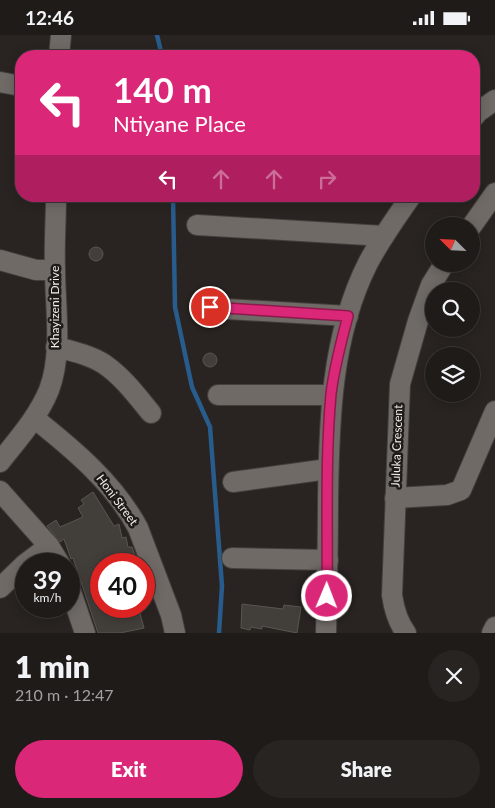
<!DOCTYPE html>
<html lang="en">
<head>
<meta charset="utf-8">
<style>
	body { margin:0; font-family:Lato,sans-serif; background:#272422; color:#f1f3f6; height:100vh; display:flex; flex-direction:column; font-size:19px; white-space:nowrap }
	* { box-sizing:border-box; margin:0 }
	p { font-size:16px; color:#a1a1a2 }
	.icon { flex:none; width:28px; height:28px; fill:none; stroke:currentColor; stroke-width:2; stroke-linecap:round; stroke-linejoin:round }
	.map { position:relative; height:598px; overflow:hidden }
	.side { display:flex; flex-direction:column; background:#1f1b19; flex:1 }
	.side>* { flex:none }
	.hud { position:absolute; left:15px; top:15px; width:465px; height:152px; border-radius:20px; box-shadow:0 2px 12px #0003,0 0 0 1px #3c3938; background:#db2777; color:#fff; overflow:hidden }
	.needle { width:32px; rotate:294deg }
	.controls { position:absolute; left:425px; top:182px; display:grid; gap:10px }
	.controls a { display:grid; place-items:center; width:55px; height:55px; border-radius:50%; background:#1f1b19; box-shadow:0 2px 12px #0003,0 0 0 1px #3c3938; font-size:25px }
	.speed { position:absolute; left:15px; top:518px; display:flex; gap:10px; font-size:25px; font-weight:700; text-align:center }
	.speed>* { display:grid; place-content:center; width:65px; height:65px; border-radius:50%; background:#1f1b19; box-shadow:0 2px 12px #0003,0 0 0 1px #3c3938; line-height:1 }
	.speed small { font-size:12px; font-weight:400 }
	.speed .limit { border:8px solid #d22; background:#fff; color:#111 }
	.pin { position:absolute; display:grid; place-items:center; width:42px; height:42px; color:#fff; margin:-21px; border:2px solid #fff; border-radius:50%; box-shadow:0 1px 5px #0007 }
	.me { position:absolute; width:55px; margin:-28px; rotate:1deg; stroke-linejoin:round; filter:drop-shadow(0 0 4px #0008) }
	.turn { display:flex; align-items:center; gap:18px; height:105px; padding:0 15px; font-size:22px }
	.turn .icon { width:65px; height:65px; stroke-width:2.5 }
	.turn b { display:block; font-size:35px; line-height:42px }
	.lanes { display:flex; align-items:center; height:48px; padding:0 15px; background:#0003; justify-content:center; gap:25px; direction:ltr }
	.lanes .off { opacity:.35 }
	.round { display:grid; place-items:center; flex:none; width:52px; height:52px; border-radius:26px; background:#272422 }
	.overview { display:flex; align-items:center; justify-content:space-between; height:85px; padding:0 15px }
	h1 { font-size:30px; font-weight:800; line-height:38px }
	.primary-button { display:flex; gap:10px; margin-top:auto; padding:10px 15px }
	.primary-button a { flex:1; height:58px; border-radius:30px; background:#db2777; color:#fff; font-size:20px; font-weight:800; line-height:58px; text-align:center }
	.primary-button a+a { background:#272422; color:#f1f3f6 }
	.status { display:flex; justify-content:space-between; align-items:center; height:35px; padding:0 25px; background:#1f1b19; direction:ltr }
	.status svg { height:14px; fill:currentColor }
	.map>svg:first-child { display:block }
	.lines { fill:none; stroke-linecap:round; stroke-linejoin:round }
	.stream { stroke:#285c8c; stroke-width:4.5 }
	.building { fill:#423e3a; stroke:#5a5551 }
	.minor-casing { stroke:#423f3c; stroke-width:22 }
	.minor { stroke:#6f6a66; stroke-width:20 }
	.route-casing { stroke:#8e194d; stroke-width:12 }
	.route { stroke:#db2777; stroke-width:9 }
	.labels { text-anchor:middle; stroke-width:5; stroke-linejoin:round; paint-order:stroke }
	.street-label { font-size:12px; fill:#efecea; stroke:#1f1b18 }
</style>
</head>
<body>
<div class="status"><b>12:46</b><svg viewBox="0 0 49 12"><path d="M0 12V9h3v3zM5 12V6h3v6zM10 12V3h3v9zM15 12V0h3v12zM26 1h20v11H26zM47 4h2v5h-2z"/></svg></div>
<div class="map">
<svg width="495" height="598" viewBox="0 0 495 598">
	<rect width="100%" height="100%" fill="#292421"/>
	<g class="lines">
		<g class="stream">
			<path d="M157,0L162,21"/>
			<path d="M173,161L175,272L192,352L210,392L222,551L219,598"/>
		</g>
	</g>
	<g class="building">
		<circle cx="96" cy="219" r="7"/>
		<path d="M201,255L205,258L207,262L198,269L194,266V260L196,256Z"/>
		<circle cx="210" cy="325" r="7"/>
		<path d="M93,457L114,491L119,489L122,503L126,502L128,512H132L138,529H126L125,523L101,529V571H138L144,593L120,598H98L73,523L71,524L64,504L60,507L47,491L56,485L60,492L83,482L78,473L84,469L81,465Z"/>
		<path d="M242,569L283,574L284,570L301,572L297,598L262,591V594L251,592L250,595L241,593Z"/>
	</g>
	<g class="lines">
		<defs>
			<g id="minor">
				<path d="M59,21L61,0"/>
				<path d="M0,47L21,51"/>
				<path d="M474,82L478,77L495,65"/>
				<path d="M197,190L384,201"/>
				<path d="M471,192L495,158"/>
				<path d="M0,225L36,235H55"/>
				<path d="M210,273L348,281"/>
				<path d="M56,312C72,316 90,320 104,329C123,342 137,361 151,378"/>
				<path d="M218,360H331"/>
				<path d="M34,383C73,414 114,448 138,493L171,580L175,598"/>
				<path d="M0,427C18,404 38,382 49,355C63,318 55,272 55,234C54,210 56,185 56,161"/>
				<path d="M233,447L328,434"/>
				<path d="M0,456L49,511L60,529"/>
				<path d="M395,463L447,460L461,455L495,376"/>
				<path d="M232,523L328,525"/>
				<path d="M69,551L85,598"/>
				<path d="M0,553L25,529L49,511"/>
				<path d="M326,598C327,554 328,510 328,465C329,386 331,301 368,228C380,205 396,183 411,161"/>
				<path d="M406,598C397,586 394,574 392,560L400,349L418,286L431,250L444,229"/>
				<path d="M492,598L495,592"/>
			</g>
		</defs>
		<use href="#minor" class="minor-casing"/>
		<use href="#minor" class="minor"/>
	</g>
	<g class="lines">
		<defs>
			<path id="route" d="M210,272L348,281C341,307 334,333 331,359C325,425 328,495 327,561"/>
		</defs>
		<use href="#route" class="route-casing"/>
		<use href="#route" class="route"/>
	</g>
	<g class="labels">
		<g class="street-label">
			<text transform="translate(55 272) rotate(-90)" y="4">Khayizeni Drive</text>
			<text transform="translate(397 411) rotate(-88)" y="4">Juluka Crescent</text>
			<text transform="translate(117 465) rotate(53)" y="4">Honi Street</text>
		</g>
	</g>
</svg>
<div class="controls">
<a><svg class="needle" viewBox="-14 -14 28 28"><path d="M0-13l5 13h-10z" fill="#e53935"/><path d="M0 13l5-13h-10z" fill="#a1a1a2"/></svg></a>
<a><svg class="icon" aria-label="search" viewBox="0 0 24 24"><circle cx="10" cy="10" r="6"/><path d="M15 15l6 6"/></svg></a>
<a><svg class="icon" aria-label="layers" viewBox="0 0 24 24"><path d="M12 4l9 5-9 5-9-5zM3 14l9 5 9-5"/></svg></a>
</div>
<div class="speed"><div>39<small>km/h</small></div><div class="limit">40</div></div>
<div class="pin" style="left:210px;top:272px;background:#d93025"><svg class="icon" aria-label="arrive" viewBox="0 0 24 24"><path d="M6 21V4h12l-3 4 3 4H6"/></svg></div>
<svg class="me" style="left:327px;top:561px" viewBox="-20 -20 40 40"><circle r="17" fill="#db2777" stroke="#fff" stroke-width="3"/><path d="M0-11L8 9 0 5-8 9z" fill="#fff"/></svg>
<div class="hud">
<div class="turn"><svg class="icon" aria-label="left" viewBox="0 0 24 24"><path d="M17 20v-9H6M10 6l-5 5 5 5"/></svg><div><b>140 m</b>Ntiyane Place</div></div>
<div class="lanes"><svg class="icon" aria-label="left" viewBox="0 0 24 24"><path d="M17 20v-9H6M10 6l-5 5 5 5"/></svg><svg class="icon off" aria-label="ahead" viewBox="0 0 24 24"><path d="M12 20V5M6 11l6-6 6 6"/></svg><svg class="icon off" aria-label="ahead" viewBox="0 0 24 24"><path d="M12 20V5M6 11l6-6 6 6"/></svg><svg class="icon off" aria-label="right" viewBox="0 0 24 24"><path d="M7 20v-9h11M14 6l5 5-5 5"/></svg></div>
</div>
</div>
<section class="side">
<div class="overview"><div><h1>1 min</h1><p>210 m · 12:47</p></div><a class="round"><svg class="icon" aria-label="close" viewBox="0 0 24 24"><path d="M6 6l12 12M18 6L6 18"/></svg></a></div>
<div class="primary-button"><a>Exit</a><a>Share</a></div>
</section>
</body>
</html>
